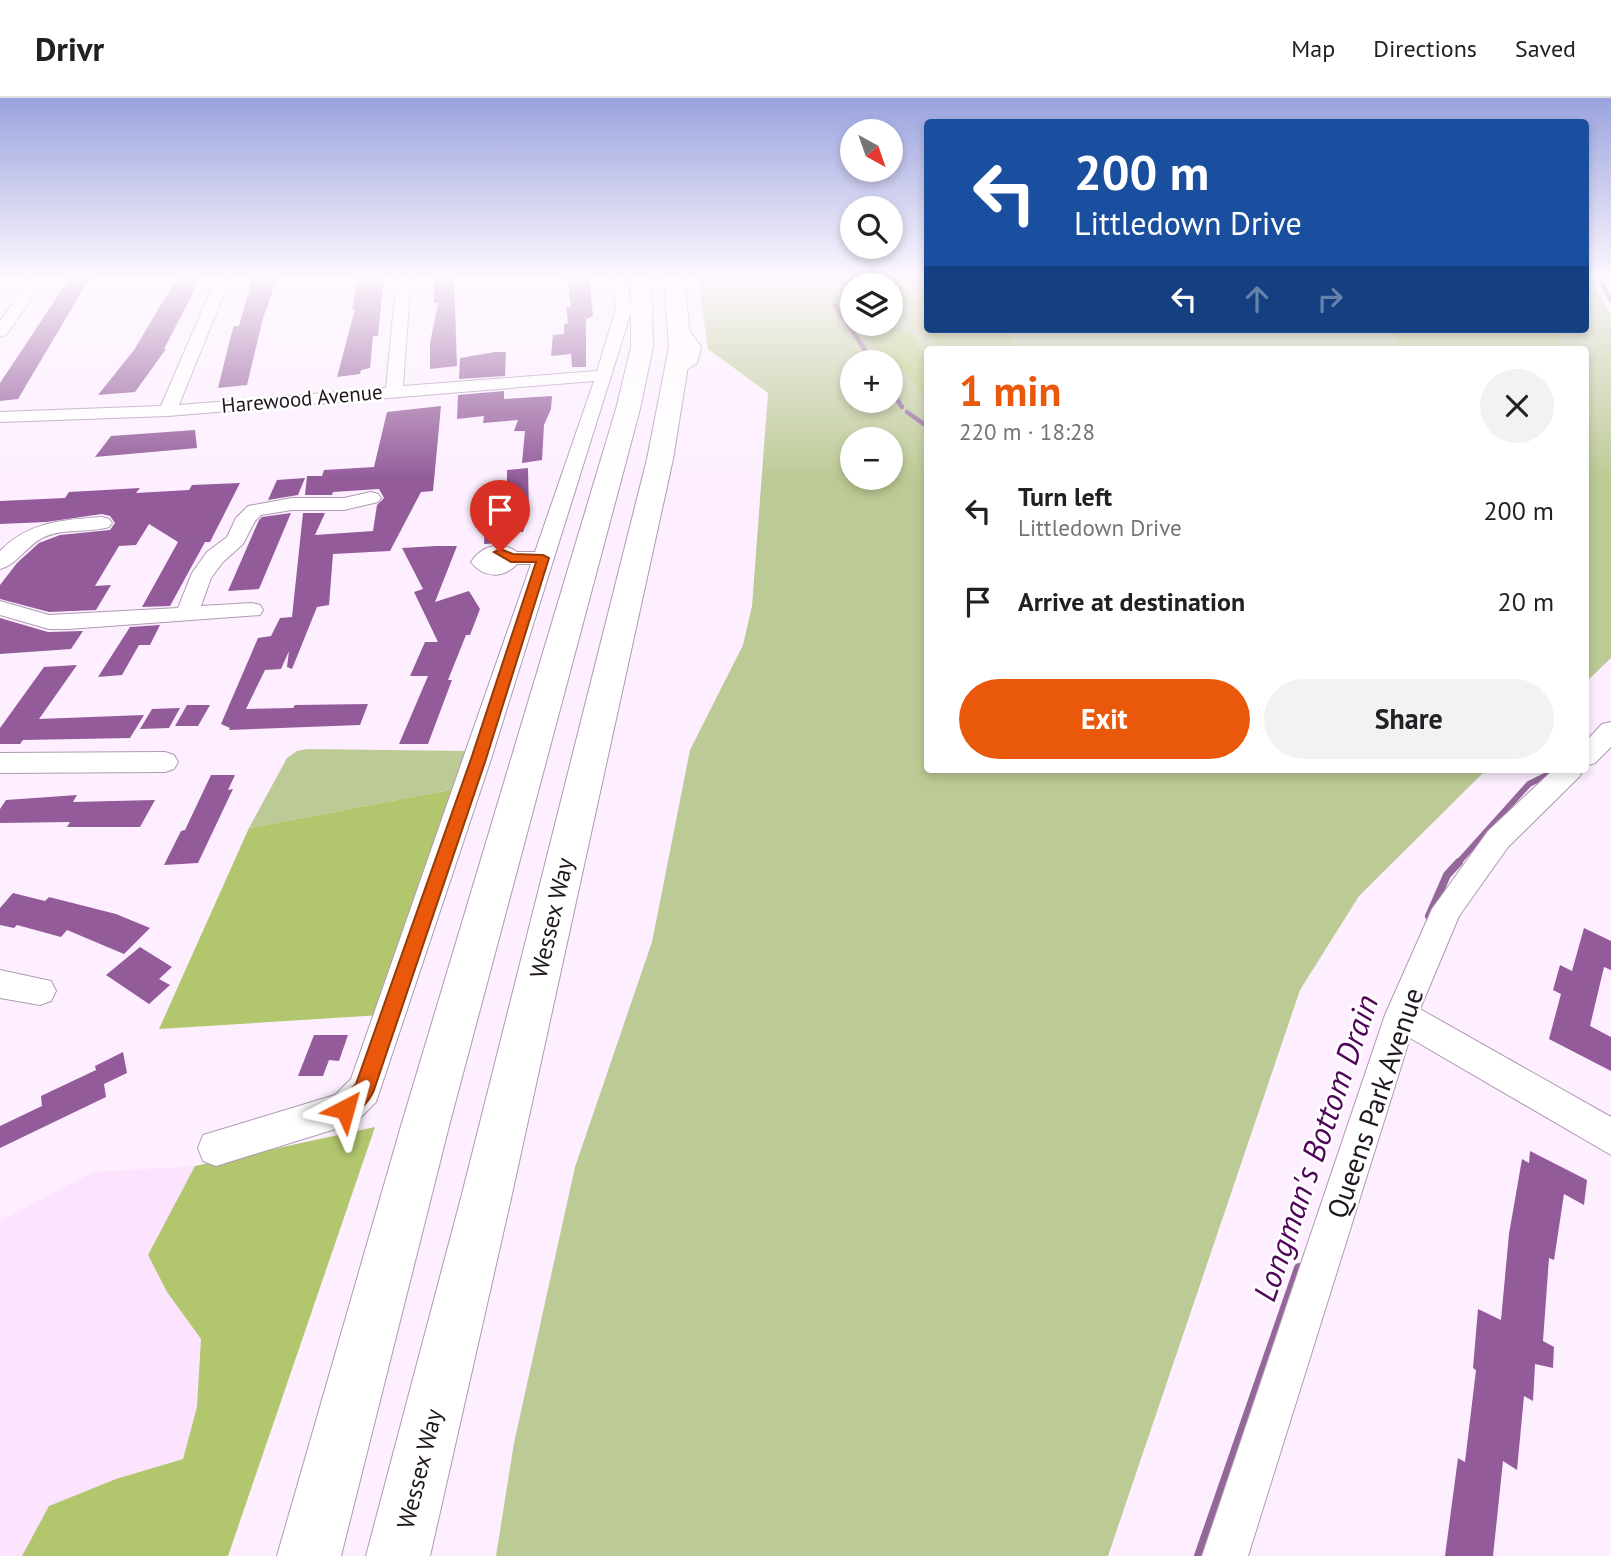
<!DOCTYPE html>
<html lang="en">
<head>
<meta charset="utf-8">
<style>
	body { margin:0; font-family:"PT Sans",sans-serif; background:#f2f2f2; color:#202124; height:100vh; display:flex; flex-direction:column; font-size:26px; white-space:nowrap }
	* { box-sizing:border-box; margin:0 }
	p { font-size:23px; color:#757577 }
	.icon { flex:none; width:38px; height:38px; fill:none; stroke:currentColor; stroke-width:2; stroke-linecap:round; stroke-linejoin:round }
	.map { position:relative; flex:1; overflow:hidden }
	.drawer { position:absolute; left:924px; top:248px; width:665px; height:427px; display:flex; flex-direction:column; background:#fff; border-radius:7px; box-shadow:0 4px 10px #0003 }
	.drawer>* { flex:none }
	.hud { position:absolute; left:924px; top:21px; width:665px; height:214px; border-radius:7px; box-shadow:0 4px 10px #0003; background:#1a4fa0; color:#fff; overflow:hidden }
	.needle { width:46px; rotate:140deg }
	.fabs { position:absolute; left:840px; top:21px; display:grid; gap:14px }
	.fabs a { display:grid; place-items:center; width:63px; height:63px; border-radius:50%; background:#fff; box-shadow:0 4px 10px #0003; font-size:35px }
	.pin { position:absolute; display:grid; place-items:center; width:60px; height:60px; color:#fff; margin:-72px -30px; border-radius:50% 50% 50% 0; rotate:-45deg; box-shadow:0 0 7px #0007 }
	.pin .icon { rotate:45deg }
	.me { position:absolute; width:77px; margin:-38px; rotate:39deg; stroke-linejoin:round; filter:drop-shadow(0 0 5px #0008) }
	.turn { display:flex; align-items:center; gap:24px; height:147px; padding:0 35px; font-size:32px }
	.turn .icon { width:91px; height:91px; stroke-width:2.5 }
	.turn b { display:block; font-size:49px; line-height:60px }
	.lanes { display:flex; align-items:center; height:66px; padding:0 35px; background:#0003; justify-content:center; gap:35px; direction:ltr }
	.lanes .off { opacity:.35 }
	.round { display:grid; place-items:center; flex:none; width:74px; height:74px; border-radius:37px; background:#f2f2f2 }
	.overview { display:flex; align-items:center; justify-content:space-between; height:119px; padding:0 35px }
	h1 { font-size:42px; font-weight:700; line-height:52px; color:#ea580c }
	.button { display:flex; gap:14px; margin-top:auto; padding:14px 35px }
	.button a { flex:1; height:80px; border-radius:42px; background:#ea580c; color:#fff; font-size:28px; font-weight:700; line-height:80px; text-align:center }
	.button a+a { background:#f2f2f2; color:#202124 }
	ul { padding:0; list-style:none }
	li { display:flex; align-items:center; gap:21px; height:91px; padding:0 35px }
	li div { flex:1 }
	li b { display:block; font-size:26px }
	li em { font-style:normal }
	header { display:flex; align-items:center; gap:42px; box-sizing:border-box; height:98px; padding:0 35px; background:#fff; border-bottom:2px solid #e0e0e0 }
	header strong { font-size:33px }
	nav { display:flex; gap:38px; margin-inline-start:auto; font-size:24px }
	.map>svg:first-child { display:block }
	.built { fill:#fce4ff }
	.green { fill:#bcca95; fill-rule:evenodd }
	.forest { fill:#b2c66e }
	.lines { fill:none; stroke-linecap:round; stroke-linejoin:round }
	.stream-far3 { stroke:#946799; stroke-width:4.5 }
	.stream-far2 { stroke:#946799; stroke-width:6 }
	.stream-far1 { stroke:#946799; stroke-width:8 }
	.stream { stroke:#946799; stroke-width:10 }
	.building { fill:#935b9a }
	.minor-casing { stroke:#b099b3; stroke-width:2 }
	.highway-casing { stroke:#b099b3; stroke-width:2 }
	.minor { fill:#fff; fill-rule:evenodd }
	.highway { fill:#fff; fill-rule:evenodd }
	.route { fill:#ea580c; stroke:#983908; stroke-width:2 }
	.labels { text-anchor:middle; stroke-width:5; stroke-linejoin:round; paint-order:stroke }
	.far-street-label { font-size:21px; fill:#201721; stroke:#fff }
	.street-label { font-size:24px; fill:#201721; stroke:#fff }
	.near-street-label { font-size:28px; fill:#201721; stroke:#fff }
	.near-water-label { font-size:32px; font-style:italic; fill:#51025a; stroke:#fff }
</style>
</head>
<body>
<header>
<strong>Drivr</strong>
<nav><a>Map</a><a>Directions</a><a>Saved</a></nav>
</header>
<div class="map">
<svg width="1611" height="1458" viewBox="0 0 1611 1458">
	<rect width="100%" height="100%" fill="#fdefff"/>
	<path class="built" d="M375,1029L228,1458H0V1123L93,1074L195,1068Z"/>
	<g class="green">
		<path d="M698,178H927L928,231H1586V178H1592L1611,218V560L1586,584V252H928V672H1486L1359,798L1300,892L1108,1458H496L514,1345L575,1069L652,844L690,652L743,547L752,508L768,295L708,251ZM852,187H891V226H852ZM852,264H891V303H852ZM852,341H891V380H852Z"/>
		<path d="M307,651L467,653L455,691L249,730L287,660L297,653Z"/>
	</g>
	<g class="forest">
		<path d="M881,178H901L927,185L928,231H1010L1008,239L1023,252H944L946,250C930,238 911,232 911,208L891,196V187L876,186L873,179Z"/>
		<path d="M887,227L910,234L919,242L916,249L927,256V303L909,278L864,237L871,230Z"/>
		<path d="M1389,231H1548L1556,235L1562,252H1402Z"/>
		<path d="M455,691L381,917L159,931L249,730Z"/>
		<path d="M375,1029L228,1458H22L49,1408L116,1381L183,1361L197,1309L201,1241L167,1194L148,1157L195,1068Z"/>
	</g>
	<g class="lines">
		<g class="stream-far3">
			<path d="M1598,178L1611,203"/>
			<path d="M835,207L873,264"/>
			<path d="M891,292L902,309"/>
			<path d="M907,314L928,329"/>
		</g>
		<path class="stream-far2" d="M1457,766L1529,686L1557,672"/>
		<path class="stream-far1" d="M1429,818L1447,777L1459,764"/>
		<path class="stream" d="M1199,1458L1299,1170"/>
	</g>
	<g class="building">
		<path d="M71,178H91L18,301L0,303V285Z"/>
		<path d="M178,178H199L192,197L164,251H166L135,294L98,297L134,252Z"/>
		<path d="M253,178H278L263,220L247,287L218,290L230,241L234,228H239Z"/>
		<path d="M384,178L378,238H373L370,270L361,272L360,276L337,279L355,211H352L358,179Z"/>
		<path d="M434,178H454L457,268L430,271V245L438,205H434Z"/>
		<path d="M567,178H589L593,218L586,221V269H572L571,256L551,258L553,237L564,236V226L568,225L566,209H571Z"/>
		<path d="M495,254H506L505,278L459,281L460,260Z"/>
		<path d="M504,293V301L552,298L551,311L544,327L542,362L522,365L525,333H514L518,322L483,325L484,318L457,321L458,297Z"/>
		<path d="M441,308L433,393L421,394L390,453L333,456L329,507L317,509L292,571L287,569L289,553L281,571L265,572L246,611L293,610L295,607L368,606L360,627L229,632L230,630L221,626L258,540L271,538L280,520L292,519L303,415H325L315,437L373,433L377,407L384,400L379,391L333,394L332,397H305L307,378H322L324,372L374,369L387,314Z"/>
		<path d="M195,332L197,350L95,359L111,338Z"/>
		<path d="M528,370L529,416L523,434H507L503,445L484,446L487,394L507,392V372Z"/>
		<path d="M305,380L298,397L268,402L277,382Z"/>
		<path d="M240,385L210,444H205L170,508L142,509L178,444L149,426L136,447L119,448L95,488L111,487L96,512L49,514L0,501V487L17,465L39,445L60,437L110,432L115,425L110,418L102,416L46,424L0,426V403L65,400L69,394L140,390L136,395L189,392L192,387Z"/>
		<path d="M291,415L259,491L228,493L259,422L262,419Z"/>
		<path d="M436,448H457L435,504L469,493L480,511L470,537H466L448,582H452L428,646H399L428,578H410L425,544H438L414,494L423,491L402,450Z"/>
		<path d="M0,520L48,534L83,533L71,551L0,556Z"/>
		<path d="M160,527L150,547H139L122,577L98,579L130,529Z"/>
		<path d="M77,567L39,621L144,617L130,640L23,642L20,646H0V630L44,569Z"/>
		<path d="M187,607H210L198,628H175Z"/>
		<path d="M180,610L169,630L140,631L152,611Z"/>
		<path d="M211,677H235L228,692L233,691L198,765L164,767L181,733L185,732Z"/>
		<path d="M77,697L73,704L155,702L140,729H67L70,724L0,725V711L6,702Z"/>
		<path d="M13,795L45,803L49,799L116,816L150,830L124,856L67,832L61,839L17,827L14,830L0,827V810Z"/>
		<path d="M1584,830L1611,843V872L1604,869L1590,928L1611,939V973L1549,941L1561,896L1553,892L1560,867L1572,873Z"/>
		<path d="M140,849L172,869L159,881L170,887L149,906L106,877Z"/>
		<path d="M314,937H348L339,963L329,962L323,978H298Z"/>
		<path d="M123,954L127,975L104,986L106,999L0,1050V1028L42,1008L41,998L96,972L95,968Z"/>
		<path d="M1530,1053L1587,1082L1584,1107L1564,1096L1554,1162L1549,1160L1543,1243L1554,1249L1553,1270L1535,1266L1533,1303L1524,1298L1517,1372L1503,1363L1493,1458H1445L1458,1360L1465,1364L1476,1272L1473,1270L1478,1211L1501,1222L1509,1136L1522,1061L1529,1065Z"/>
	</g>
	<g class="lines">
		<defs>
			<g id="minor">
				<path d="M33,178H47L6,237L0,239V223Z"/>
				<path d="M217,178H231L179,307L386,290L397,178H411L403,288L597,273L616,211L612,178H626L632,211L491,661L376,1004L357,1023L345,1028L216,1068L203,1063L198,1050L203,1037L335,997L351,981L531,466H517C503,481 483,480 471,464C481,448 501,442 517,454H535L594,283L168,318L0,324V314L161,308Z"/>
				<path d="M1603,178H1611V185L1606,184Z"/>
				<path d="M680,226L686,228L701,249L697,265L677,278L669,273L683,260L685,249L672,231Z"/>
				<path d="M371,394L378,396L381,400L378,404L344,412H292L261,417L255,423L243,446L223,464L211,480L201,508L252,505L260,507L263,512L260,517L68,531H49L0,517V503L49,517L178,510L192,475L207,454L227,439L236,420L248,408L292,400H344Z"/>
				<path d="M102,419L109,421L112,425L109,429C88,435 64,430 44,439C27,447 17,467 0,471V453C29,423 63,422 102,419Z"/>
				<path d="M1611,624V649L1595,665L1586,668V643L1602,626Z"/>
				<path d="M165,654L174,657L178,664L174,671L165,674L0,675V655Z"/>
				<path d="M1553,672H1583L1579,679L1508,749L1459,818L1420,911L1611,1019V1057L1410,940L1248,1458H1202L1385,917L1432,811L1488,733Z"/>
				<path d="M0,872L51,883L56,893L51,903L40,907L0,900Z"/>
			</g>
			<g id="highway">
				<path d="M631,178H651L653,249L640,311L449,1028L341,1458H277L401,1028L616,311L631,249Z"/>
				<path d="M664,178H684L691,249L673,361L512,1096L430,1458H366L462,1096L647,361L669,249Z"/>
			</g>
		</defs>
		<use href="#minor" class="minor-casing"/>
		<use href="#highway" class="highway-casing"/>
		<use href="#minor" class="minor"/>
		<use href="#highway" class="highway"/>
	</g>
	<linearGradient id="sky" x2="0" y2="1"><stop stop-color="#9aa3dd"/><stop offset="0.47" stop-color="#fef8ff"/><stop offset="1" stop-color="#fef8ff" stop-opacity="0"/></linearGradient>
	<rect width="1611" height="382" fill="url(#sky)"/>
	<path class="route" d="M500,451L513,456L543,457L549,460L486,661L374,992C369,1004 357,1016 345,1021L338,1018L335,1011L338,1004L356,986L471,661L536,464H511L494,454Z"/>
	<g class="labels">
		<g class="far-street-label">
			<text transform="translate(302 301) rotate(-5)" y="7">Harewood Avenue</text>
		</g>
		<g class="street-label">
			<text transform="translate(552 820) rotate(-77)" y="8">Wessex Way</text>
			<text transform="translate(420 1371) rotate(-76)" y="8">Wessex Way</text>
		</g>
		<g class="near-street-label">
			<text transform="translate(1375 1005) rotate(-71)" y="10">Queens Park Avenue</text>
		</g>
		<g class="near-water-label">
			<text transform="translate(1316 1050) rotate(-71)" y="11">Longman's Bottom Drain</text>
		</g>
	</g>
</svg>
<div class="fabs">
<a><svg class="needle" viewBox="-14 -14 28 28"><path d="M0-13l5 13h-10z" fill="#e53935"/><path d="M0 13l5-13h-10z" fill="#757577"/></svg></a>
<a><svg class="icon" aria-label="search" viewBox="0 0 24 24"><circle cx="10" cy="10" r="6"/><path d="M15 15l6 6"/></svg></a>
<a><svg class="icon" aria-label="layers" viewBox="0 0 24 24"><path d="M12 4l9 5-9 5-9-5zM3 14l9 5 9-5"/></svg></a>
<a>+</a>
<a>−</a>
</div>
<div class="pin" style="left:500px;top:454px;background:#d93025"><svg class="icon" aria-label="arrive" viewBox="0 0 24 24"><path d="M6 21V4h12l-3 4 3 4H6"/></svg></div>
<svg class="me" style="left:345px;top:1011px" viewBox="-20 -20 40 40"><path d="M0-17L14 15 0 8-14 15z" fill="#ea580c" stroke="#fff" stroke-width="4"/></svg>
<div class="hud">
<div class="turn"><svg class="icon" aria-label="left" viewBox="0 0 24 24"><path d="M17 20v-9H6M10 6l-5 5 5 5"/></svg><div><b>200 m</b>Littledown Drive</div></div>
<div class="lanes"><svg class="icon" aria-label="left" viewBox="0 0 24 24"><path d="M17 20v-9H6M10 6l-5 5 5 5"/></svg><svg class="icon off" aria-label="ahead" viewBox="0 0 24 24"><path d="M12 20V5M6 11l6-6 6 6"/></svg><svg class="icon off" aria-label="right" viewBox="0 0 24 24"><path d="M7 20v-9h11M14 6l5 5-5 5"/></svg></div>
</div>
<section class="drawer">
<div class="overview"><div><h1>1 min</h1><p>220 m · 18:28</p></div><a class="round"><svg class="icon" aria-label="close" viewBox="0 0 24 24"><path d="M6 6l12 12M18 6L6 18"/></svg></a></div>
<ul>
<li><svg class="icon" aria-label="left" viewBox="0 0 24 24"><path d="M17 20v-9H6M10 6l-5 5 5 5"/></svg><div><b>Turn left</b><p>Littledown Drive</p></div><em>200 m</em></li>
<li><svg class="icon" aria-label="arrive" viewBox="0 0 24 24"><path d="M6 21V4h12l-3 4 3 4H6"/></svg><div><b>Arrive at destination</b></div><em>20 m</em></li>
</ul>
<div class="button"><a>Exit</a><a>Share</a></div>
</section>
</div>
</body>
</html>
